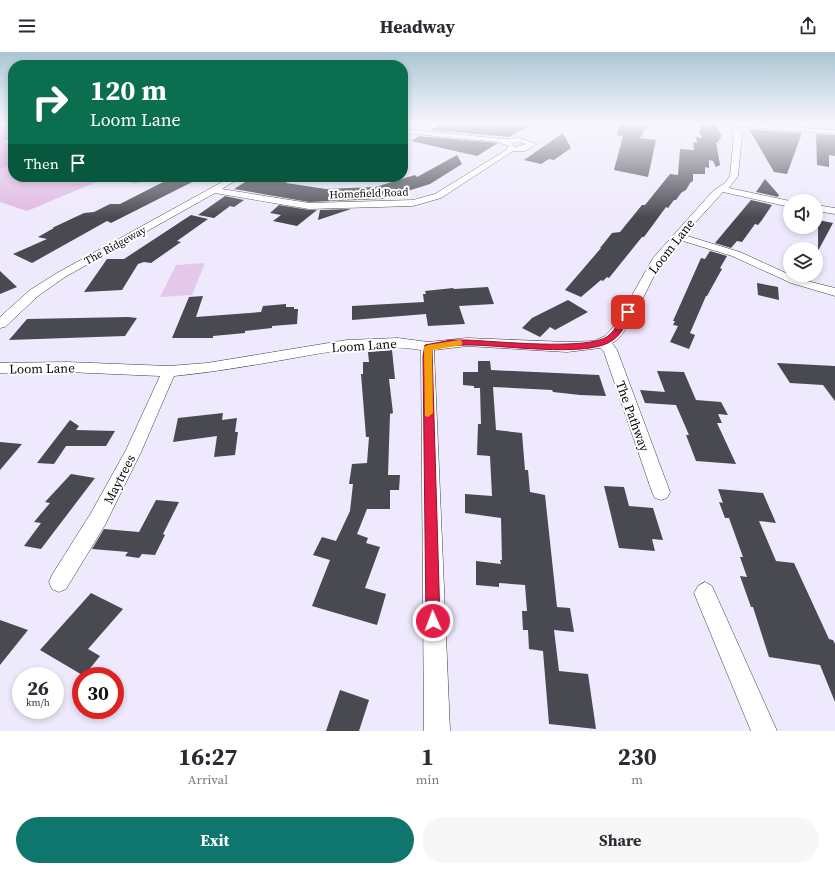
<!DOCTYPE html>
<html lang="en">
<head>
<meta charset="utf-8">
<style>
	body { margin:0; font-family:"Source Serif 4",serif; background:#f7f7f7; color:#2b2b33; height:100vh; display:flex; flex-direction:column; font-size:15px; white-space:nowrap }
	* { box-sizing:border-box; margin:0 }
	p { font-size:13px; color:#7c7c81 }
	.icon { flex:none; width:22px; height:22px; fill:none; stroke:currentColor; stroke-width:2; stroke-linecap:round; stroke-linejoin:round }
	.map { position:relative; height:679px; overflow:hidden }
	.side { display:flex; flex-direction:column; background:#fff; flex:1 }
	.side>* { flex:none }
	.banner { position:absolute; left:8px; top:8px; width:400px; height:122px; border-radius:16px; box-shadow:0 2px 6px #0003; background:#0b6e4f; color:#fff; overflow:hidden }
	.buttons { position:absolute; left:783px; top:142px; display:grid; gap:8px }
	.buttons a { display:grid; place-items:center; width:40px; height:40px; border-radius:50%; background:#fff; box-shadow:0 2px 6px #0003; font-size:20px }
	.speed { position:absolute; left:12px; top:615px; display:flex; gap:8px; font-size:20px; font-weight:700; text-align:center }
	.speed>* { display:grid; place-content:center; width:52px; height:52px; border-radius:50%; background:#fff; box-shadow:0 2px 6px #0003; line-height:1 }
	.speed small { font-size:10px; font-weight:400 }
	.speed .limit { border:6px solid #d22; background:#fff; color:#111 }
	.pin { position:absolute; display:grid; place-items:center; width:34px; height:34px; color:#fff; margin:-17px; border-radius:8px; box-shadow:0 2px 6px #0006 }
	.me { position:absolute; width:44px; margin:-22px; rotate:358deg; stroke-linejoin:round; filter:drop-shadow(0 0 3px #0008) }
	.turn { display:flex; align-items:center; gap:14px; height:84px; padding:0 16px; font-size:18px }
	.turn .icon { width:52px; height:52px; stroke-width:2.5 }
	.turn b { display:block; font-size:28px; line-height:34px }
	.then { display:flex; align-items:center; height:38px; padding:0 16px; background:#0003; gap:8px; font-size:15px }
	.eta { display:flex; justify-content:space-evenly; align-items:center; height:68px; text-align:center }
	.eta b { font-size:24px; font-weight:700; line-height:28px }
	.button { display:flex; gap:8px; margin-top:auto; padding:8px 16px }
	.button a { flex:1; height:46px; border-radius:24px; background:#0f766e; color:#fff; font-size:16px; font-weight:700; line-height:46px; text-align:center }
	.button a+a { background:#f7f7f7; color:#2b2b33 }
	header { display:flex; justify-content:space-between; align-items:center; height:52px; padding:0 16px; background:#fff; font-size:18px; font-weight:700 }
	.map>svg:first-child { display:block }
	.green { fill:#dfb8e1 }
	.forest { fill:#d099cf }
	.pitch { fill:#e4c8ea }
	.building { fill:#484951 }
	.lines { fill:none; stroke-linecap:round; stroke-linejoin:round }
	.street-casing { stroke:#3d3d3d; stroke-width:1 }
	.street { fill:#fff; fill-rule:evenodd }
	.route { fill:#e11d48; stroke:#92132f }
	.slow { fill:#f59e0b }
	.labels { text-anchor:middle; stroke-width:4; stroke-linejoin:round; paint-order:stroke }
	.far-street-label { font-size:11px; fill:#0a0a0a; stroke:#fff }
	.street-label { font-size:13px; fill:#0a0a0a; stroke:#fff }
</style>
</head>
<body>
<header><svg class="icon" aria-label="menu" viewBox="0 0 24 24"><path d="M4 6h16M4 12h16M4 18h16"/></svg>Headway<svg class="icon" aria-label="share" viewBox="0 0 24 24"><path d="M12 15V3M7 8l5-5 5 5M5 13v7h14v-7"/></svg></header>
<div class="map">
<svg width="835" height="679" viewBox="0 0 835 679">
	<rect width="100%" height="100%" fill="#eee9fc"/>
	<path class="green" d="M13,111V125H108L27,159L0,150V117Z"/>
	<path class="forest" d="M0,71L13,74V84L4,90L13,92V111L0,117Z"/>
	<g class="pitch">
		<path d="M109,125L148,126L136,132L107,126Z"/>
		<path d="M205,211L192,243L160,245L176,213Z"/>
	</g>
	<g class="building">
		<path d="M444,71L485,74V71H534L509,85L430,78Z"/>
		<path d="M620,71H649L640,86L656,88L648,125L614,118L623,84L617,83Z"/>
		<path d="M698,71H715L722,85H719L721,88H718L719,91L716,90L720,113L716,115L713,109L709,108V116L705,115V122H693V129L690,131L686,138L681,141L676,148H674L668,156L666,155L644,185H642L609,226L607,225L603,229L601,228L581,245L565,238L601,196H600L612,181L620,180L642,153H645L670,122L678,123L680,97L694,98L693,90L697,91L696,85L702,86L698,78L701,79Z"/>
		<path d="M762,71H791L805,72L804,74Z"/>
		<path d="M749,77L802,81L787,122L774,120Z"/>
		<path d="M563,81L571,96L554,108L549,107L541,112L524,108Z"/>
		<path d="M816,82L835,83V104L829,103V115L817,113Z"/>
		<path d="M419,84L498,91L477,104L411,89Z"/>
		<path d="M457,103L462,112L430,132L382,147L309,150L234,137L253,125H283L280,127L288,129L286,131L326,137L372,135V136L415,123L417,125Z"/>
		<path d="M173,125H202L111,171L107,169L32,211L13,202L47,187L38,185L54,176H52L84,161L94,160L110,152H120Z"/>
		<path d="M765,127L779,143L778,145L756,140Z"/>
		<path d="M225,144L244,148L234,155L230,154L214,166L198,163Z"/>
		<path d="M751,148L772,153L762,168L758,173L755,172L742,190L737,189L731,196L715,191Z"/>
		<path d="M279,153L309,158H317L297,174L273,169L281,163L270,161Z"/>
		<path d="M351,157L318,168L320,158Z"/>
		<path d="M191,163L208,167L177,189L181,190L151,211L144,210L138,212L122,238L84,240L107,207H124Z"/>
		<path d="M818,168L833,171L818,199Z"/>
		<path d="M710,199L727,204L720,216L722,217L707,244H706L690,281L695,283L689,297L670,290L678,274L673,273L675,269H673L701,206L705,207Z"/>
		<path d="M0,219L17,235L0,242Z"/>
		<path d="M757,231L778,235L779,248L758,243Z"/>
		<path d="M488,235L494,252L459,254L465,272L428,274L426,262L352,268V254L424,250L423,242H426L425,239L453,236L454,237Z"/>
		<path d="M203,244L196,265L261,260L263,254L286,252V255H294V257H298L297,272L272,274V276L245,279V281L213,284V286H172L189,245Z"/>
		<path d="M568,248L588,260L555,278L550,275L540,285L522,276L532,266Z"/>
		<path d="M128,265L137,266L125,284L9,288L27,267Z"/>
		<path d="M392,298L395,327H389L393,361L390,362L388,423H400L399,438H390V457H367L357,482L368,486L366,491L380,495L365,536L386,542L377,573L312,554L330,508L313,503L322,485L336,489L350,459L353,432H349L352,412L367,411L369,385H366L361,322H363V310H369L368,300Z"/>
		<path d="M478,309H490L491,318L599,323L606,344L580,343L553,340L552,338L493,335L496,378L522,381L525,418H528L530,440L545,443L557,555L570,556L574,580L554,578L559,619L588,622L596,677L549,672L543,599L529,597L528,578H523L522,559H527L525,533L499,531V535L476,533V509L501,512L500,508H502L501,466L465,461V442L492,444L490,404L477,403L478,372H481L480,336H474V334L463,333V320H478Z"/>
		<path d="M777,311L835,314V349L823,333L790,331Z"/>
		<path d="M657,319L684,320L696,348L721,350L728,363L718,362L722,371H717L736,412L696,409L686,383H689L676,353L645,351L640,338L665,340Z"/>
		<path d="M223,361L222,368L237,366L235,380H238L235,403L214,405L217,384L173,390L178,366Z"/>
		<path d="M70,368L79,374L76,378L115,379L106,394H66L54,412L37,411Z"/>
		<path d="M0,390L22,392L0,418Z"/>
		<path d="M71,422L95,426L41,497L24,494L41,471L34,470L50,451L45,450Z"/>
		<path d="M604,434L624,435L629,454L653,456L663,488L652,487L655,499L619,496Z"/>
		<path d="M718,437L763,441L776,471L759,469L776,509L794,511L829,587L833,588L835,592V650L820,613L769,605L753,555H751L740,524L747,525L740,505H743L729,466H725L719,450L723,451Z"/>
		<path d="M156,448L179,450L163,482L165,483L155,503L142,502L139,506L125,504L128,500L92,497L104,477L139,480Z"/>
		<path d="M91,541L123,557L88,597L100,604L84,624L40,598Z"/>
		<path d="M0,568L28,578L0,613Z"/>
		<path d="M340,638L369,648L359,679H326Z"/>
	</g>
	<g class="lines">
		<defs>
			<g id="street">
				<path d="M728,71L835,78V82L736,74L742,83L738,124L729,136L790,149V155L723,140L684,183L740,200L799,227L835,236V244L791,231L732,204L680,188C674,195 667,202 662,210C650,227 629,284 612,291L617,298L670,440L667,446L661,448L655,446L652,440L604,300L600,296L567,300L467,294L434,298L450,679H424L421,298C378,291 337,298 294,306C254,313 215,320 174,324L141,400L105,473L66,537L59,540L52,537L49,530L52,523L91,461L126,398L160,324L67,320L0,321V311L67,310L169,314L207,311L347,288L398,286L428,290L467,286L567,290L594,289L605,284L616,272L653,206L713,139L725,131L730,124L734,83Z"/>
				<path d="M403,77L504,87L519,86L537,92L525,99H513L441,146L413,154L309,157L215,141L65,225L38,244L5,275L0,276V265L30,238L57,221L231,125H241L222,137L309,151L413,148L435,142L506,98L508,94L499,90L403,81ZM519,90L526,92L515,95L512,91Z"/>
				<path d="M816,153L835,156V162L816,159Z"/>
				<path d="M705,530L712,534L777,679H751L694,541L698,534Z"/>
			</g>
		</defs>
		<use href="#street" class="street-casing"/>
		<use href="#street" class="street"/>
	</g>
	<linearGradient id="sky" x2="0" y2="1"><stop stop-color="#aac7d3"/><stop offset="0.43" stop-color="#f7f5fe"/><stop offset="1" stop-color="#f7f5fe" stop-opacity="0"/></linearGradient>
	<rect width="835" height="166" fill="url(#sky)"/>
	<path class="route" d="M625,259L631,260C627,270 622,282 613,288C589,307 498,292 465,293C454,293 443,295 432,297L440,569L438,574L433,576L428,574L426,569L423,304L425,293L451,288H467C493,289 590,299 608,284C616,278 620,267 625,259Z"/>
	<path class="slow" d="M460,288L462,289V293L432,298L433,361L428,365L425,364L424,295L428,293Z"/>
	<g class="labels">
		<g class="far-street-label">
			<text transform="translate(369 141) rotate(-2)" y="4">Homefield Road</text>
			<text transform="translate(115 193) rotate(-29)" y="4">The Ridgeway</text>
		</g>
		<g class="street-label">
			<text transform="translate(671 194) rotate(-52)" y="5">Loom Lane</text>
			<text transform="translate(364 293) rotate(-4)" y="5">Loom Lane</text>
			<text transform="translate(42 316) rotate(-1)" y="5">Loom Lane</text>
			<text transform="translate(633 364) rotate(70)" y="5">The Pathway</text>
			<text transform="translate(119 427) rotate(-63)" y="5">Maytrees</text>
		</g>
	</g>
</svg>
<div class="buttons">
<a><svg class="icon" aria-label="sound" viewBox="0 0 24 24"><path d="M4 9h4l5-4v14l-5-4H4zM17 9q2 3 0 6"/></svg></a>
<a><svg class="icon" aria-label="layers" viewBox="0 0 24 24"><path d="M12 4l9 5-9 5-9-5zM3 14l9 5 9-5"/></svg></a>
</div>
<div class="speed"><div>26<small>km/h</small></div><div class="limit">30</div></div>
<div class="pin" style="left:628px;top:260px;background:#d93025"><svg class="icon" aria-label="arrive" viewBox="0 0 24 24"><path d="M6 21V4h12l-3 4 3 4H6"/></svg></div>
<svg class="me" style="left:433px;top:569px" viewBox="-20 -20 40 40"><circle r="17" fill="#e11d48" stroke="#fff" stroke-width="3"/><path d="M0-11L8 9 0 5-8 9z" fill="#fff"/></svg>
<div class="banner">
<div class="turn"><svg class="icon" aria-label="right" viewBox="0 0 24 24"><path d="M7 20v-9h11M14 6l5 5-5 5"/></svg><div><b>120 m</b>Loom Lane</div></div>
<div class="then">Then<svg class="icon" aria-label="arrive" viewBox="0 0 24 24"><path d="M6 21V4h12l-3 4 3 4H6"/></svg></div>
</div>
</div>
<section class="side">
<div class="eta">
<div><b>16:27</b><p>Arrival</p></div>
<div><b>1</b><p>min</p></div>
<div><b>230</b><p>m</p></div>
</div>
<div class="button"><a>Exit</a><a>Share</a></div>
</section>
</body>
</html>
